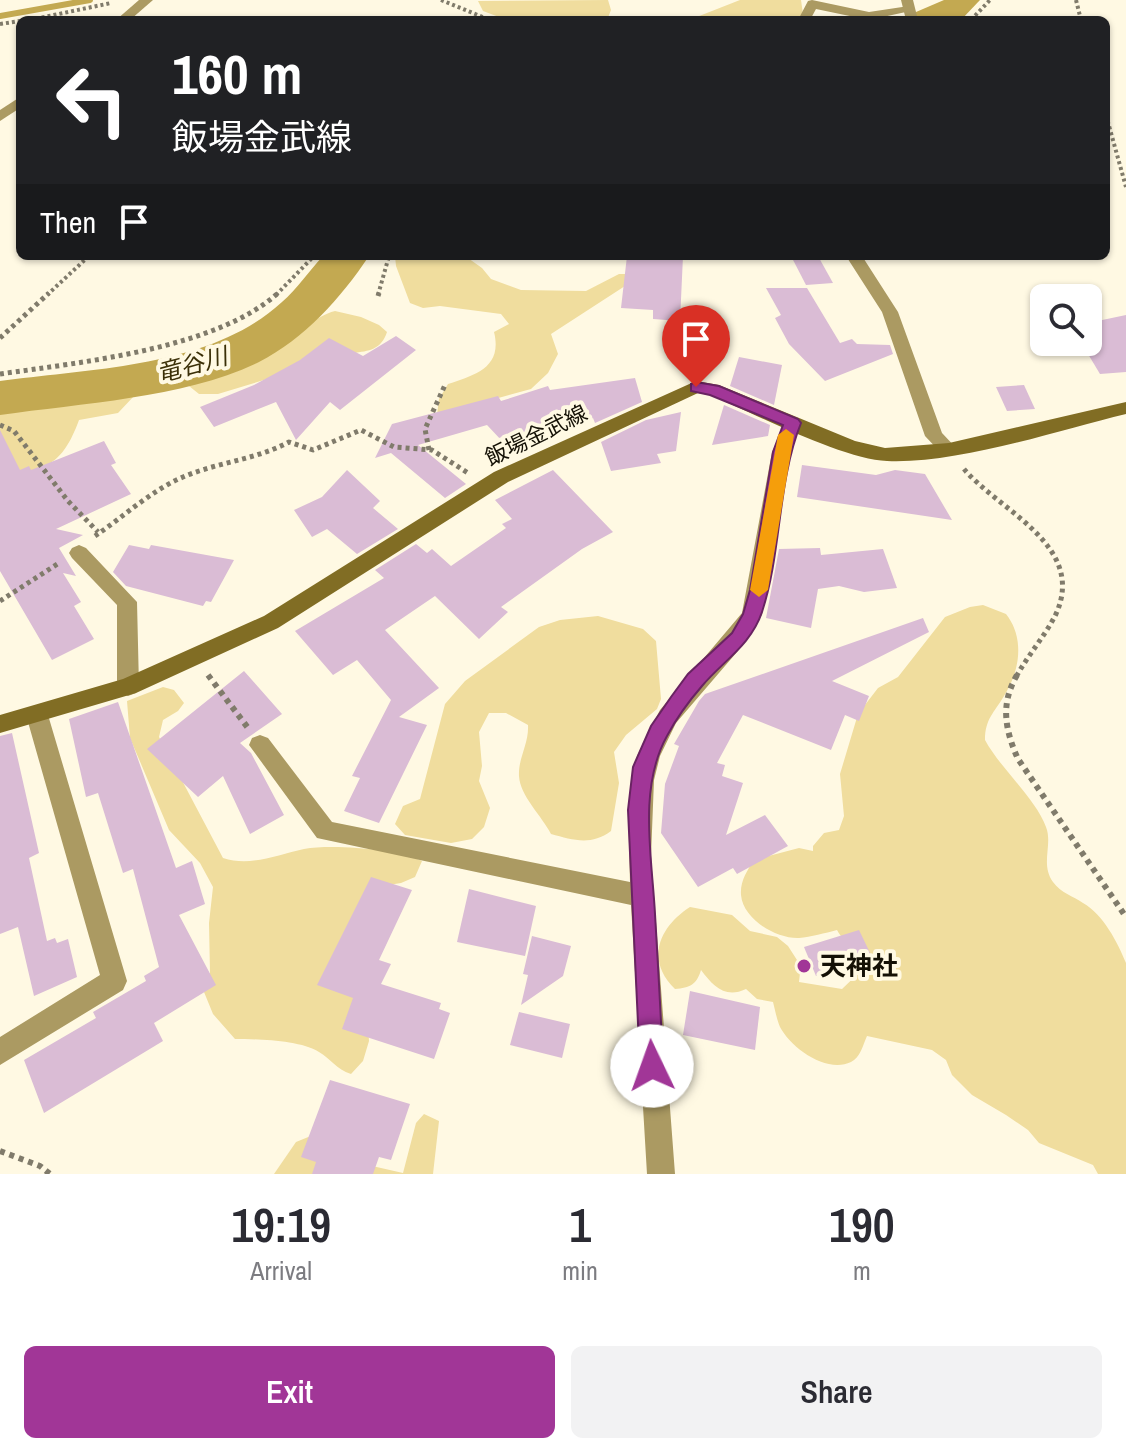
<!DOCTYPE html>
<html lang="en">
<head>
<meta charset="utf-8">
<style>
	body { margin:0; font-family:"Archivo Narrow","Noto Sans JP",sans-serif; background:#f2f2f3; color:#2b2b33; height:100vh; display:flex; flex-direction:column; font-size:30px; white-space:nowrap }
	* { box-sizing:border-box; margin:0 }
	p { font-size:26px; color:#7c7c81 }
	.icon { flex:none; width:44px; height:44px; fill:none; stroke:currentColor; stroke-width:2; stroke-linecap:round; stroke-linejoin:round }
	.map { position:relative; height:1174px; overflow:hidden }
	.details { display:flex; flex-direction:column; background:#fff; flex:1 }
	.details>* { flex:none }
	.guide { position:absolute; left:16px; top:16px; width:1094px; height:244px; border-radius:12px; box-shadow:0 2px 6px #0004; background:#202124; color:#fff; overflow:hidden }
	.fabs { position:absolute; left:1030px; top:284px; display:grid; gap:16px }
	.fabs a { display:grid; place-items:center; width:72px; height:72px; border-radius:12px; background:#fff; box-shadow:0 2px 6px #0004; font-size:40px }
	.pin { position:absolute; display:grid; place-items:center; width:68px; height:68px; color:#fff; margin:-82px -34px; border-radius:50% 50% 50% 0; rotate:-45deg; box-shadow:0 0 8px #0007 }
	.pin .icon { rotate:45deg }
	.me { position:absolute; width:88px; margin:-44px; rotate:357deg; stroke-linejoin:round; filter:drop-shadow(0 0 6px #0008) }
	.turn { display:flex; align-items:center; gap:28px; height:168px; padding:0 24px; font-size:36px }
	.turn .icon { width:104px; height:104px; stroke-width:2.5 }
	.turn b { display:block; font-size:56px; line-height:68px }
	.then { display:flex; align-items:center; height:76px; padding:0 24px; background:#0003; gap:16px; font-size:30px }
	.eta { display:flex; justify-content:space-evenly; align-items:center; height:136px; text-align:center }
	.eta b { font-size:48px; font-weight:600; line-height:56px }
	.primary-button { display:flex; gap:16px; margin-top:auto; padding:16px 24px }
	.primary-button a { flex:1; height:92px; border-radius:12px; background:#a13697; color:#fff; font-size:32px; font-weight:600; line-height:92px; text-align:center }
	.primary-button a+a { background:#f2f2f3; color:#2b2b33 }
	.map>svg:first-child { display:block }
	.green { fill:#f0dd9e }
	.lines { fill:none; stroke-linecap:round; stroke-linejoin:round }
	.stream { stroke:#c3a951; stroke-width:6 }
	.river { fill:#c3a951; fill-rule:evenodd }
	.building { fill:#dabcd5 }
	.path-far2 { stroke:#807b6b; stroke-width:4; stroke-dasharray:3 3; stroke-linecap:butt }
	.path-far1 { stroke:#807b6b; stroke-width:5; stroke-dasharray:4 4; stroke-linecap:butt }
	.path { stroke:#807b6b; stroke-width:6; stroke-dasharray:5 5; stroke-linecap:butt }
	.minor { fill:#ab9a62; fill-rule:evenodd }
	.tertiary { fill:#ab9a62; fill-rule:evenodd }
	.secondary { fill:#816d24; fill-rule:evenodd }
	.route { fill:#a13697; stroke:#692362; stroke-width:2 }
	.slow { fill:#f59e0b }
	.poi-dot { fill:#a13697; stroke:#fff9e3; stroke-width:3 }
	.labels { text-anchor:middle; stroke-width:8; stroke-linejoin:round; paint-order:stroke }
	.street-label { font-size:22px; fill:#141005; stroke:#fff9e3 }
	.water-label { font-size:24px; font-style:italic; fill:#3b3008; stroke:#fff9e3 }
	.near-poi-label { font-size:26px; font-weight:bold; fill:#141005; stroke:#fff9e3; text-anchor:start }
</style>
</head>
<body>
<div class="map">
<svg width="1126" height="1174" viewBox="0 0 1126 1174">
	<rect width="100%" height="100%" fill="#fff9e3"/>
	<g class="green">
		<path d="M608,0L611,10L607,20H507L483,11L478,1Z"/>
		<path d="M740,0H801L803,14L796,20H689Z"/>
		<path d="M395,256H465L482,268L491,279L521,290L586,291L619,274H629L625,286L551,334L558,354L548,373L531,389L437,415L439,399L448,384C474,375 503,368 494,332L509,324L501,314L440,306L423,308L410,303L396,266Z"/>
		<path d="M335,311L361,317L379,325L387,332C381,350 369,351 353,353L218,394H199L189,386L194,377L204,370C230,361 257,353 281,342C301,333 315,316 335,311Z"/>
		<path d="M92,379L132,389L134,396L118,413L79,420C62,466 46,470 0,476V394Z"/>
		<path d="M983,605L1006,614C1025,638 1020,671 1004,696C994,713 985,719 985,740C1000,768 1036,799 1046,827C1053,845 1040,864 1053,882C1061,893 1073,896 1083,903C1103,914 1118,943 1126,963V1174H1098L1093,1165L1039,1143L1028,1130L1006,1115L972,1095L952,1075L946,1060L932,1050L867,1036C863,1045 860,1058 851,1062C827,1074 791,1048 780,1027C777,1020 775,1010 773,1002L757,999L746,989C725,999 713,986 701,970C697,984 690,988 675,989C645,960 659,927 690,907L732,915L750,931L777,937L788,946L797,960L800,973L799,982L842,989L865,967C859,946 846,947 837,930C825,933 811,937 799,938C776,939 743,919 741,895C740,881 747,871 754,860L799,848L813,851V846L824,833L839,830L844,816L840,774L858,714L878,688L898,677L945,617L970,607Z"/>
		<path d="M598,616L643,629L656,641L661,699L657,709L626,735L614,752L619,783L611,831C591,846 573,840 551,834C542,816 520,796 519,776C518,758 529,744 528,725L506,713H489L479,732L482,766L479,781L490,808L484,827L472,839L451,843L405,835L395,824L403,806L420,799L445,704L465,681L539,627L560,620Z"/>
		<path d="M163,687L174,690L184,703L178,711L163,720L159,737L223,858C250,867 277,855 304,849C333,844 396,849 422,861L415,877L401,883L382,886L367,1009L369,1041L363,1061L351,1074C336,1069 331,1059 319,1052C300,1040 257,1039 235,1039L213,1014L204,992L210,973L209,923L213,887L200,863L169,830L130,738L127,701Z"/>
		<path d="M424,1114L439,1121L433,1174H274L296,1142L323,1131L359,1163L403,1173L416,1123Z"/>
	</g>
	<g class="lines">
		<path class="stream" d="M0,16L90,0"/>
		<g class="river">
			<path d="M944,0H980L961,20H911L916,12Z"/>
			<path d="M323,256H369C341,298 304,339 259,362C185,398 82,403 0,415V381C92,368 210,368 282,302C297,289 309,271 323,256Z"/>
		</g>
	</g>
	<g class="building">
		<path d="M627,256H683L680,321L653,319V310L621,308Z"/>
		<path d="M791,256H818L833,283L806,285Z"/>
		<path d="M766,288H807L840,343L852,339L857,344L890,345L893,354L825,381L789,344L775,318L781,315Z"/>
		<path d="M1126,315V372L1100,374L1088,354V323Z"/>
		<path d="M396,336L416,350L340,410L330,402L296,440L276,402L214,427L200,407L254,385L300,360L329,338L363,356Z"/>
		<path d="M739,357L782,365L774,405L730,386Z"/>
		<path d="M635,378L642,402L595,423L593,418L517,457L487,425L418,445L466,484L445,498L391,453L375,458L392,424L498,396L501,401L548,386L550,390Z"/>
		<path d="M1024,385L1035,409L1007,411L996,387Z"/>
		<path d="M724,405L770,425L768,436L712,445Z"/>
		<path d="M681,412L676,451L657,454L661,463L611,471L601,442L646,420Z"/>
		<path d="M0,430L20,470L29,466L31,470L104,441L116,463L111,465L131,494L56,529L83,535L59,548L76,576L63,573L81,602L74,606L94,639L52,660L0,571Z"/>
		<path d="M802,465L876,475L895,470L925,474L952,520L797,497Z"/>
		<path d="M347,470L380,501L373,508L398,529L357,554L327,529L312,537L294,510L322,497Z"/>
		<path d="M553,470L613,532L582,549L501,607L508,612L479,639L435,596L385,630L439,688L399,717L427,725L379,823L344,811L360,778L352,776L391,700L357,660L333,675L295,631L384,578L375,570L416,544L427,553L432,549L451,566L506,528L502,524L512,519L495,500Z"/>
		<path d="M129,545L149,549L151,545L234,560L211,602L206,601L203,606L126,586L113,572Z"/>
		<path d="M820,548L821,555L883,549L897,588L864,592L839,586L818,589L811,628L766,618L779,549Z"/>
		<path d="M923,618L929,632L832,681L869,696L859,721L845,715L831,750L743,715L717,763L725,765L722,776L743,783L726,835L765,815L788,846L737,874L733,868L698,887L661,833L665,784L679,746L674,744L699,701L705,694Z"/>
		<path d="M244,671L282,714L240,743L251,753L284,815L250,834L223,776L198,797L147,749Z"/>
		<path d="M118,702L176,868L192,861L205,904L179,915L216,985L154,1023L163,1041L44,1113L24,1060L96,1018L93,1012L146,981L144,976L159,967L133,869L123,873L98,793L86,797L69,719Z"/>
		<path d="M12,733L39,853L29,858L47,941L55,938L57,943L68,939L77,977L34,996L18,927L0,934V736Z"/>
		<path d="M371,877L412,890L379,960L391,964L381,984L441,1003L439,1009L450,1013L434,1059L342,1029L353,998L317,985Z"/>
		<path d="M469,889L536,906L525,956L457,942Z"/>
		<path d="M859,930L873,959L816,976L804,947Z"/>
		<path d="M532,936L571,946L563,976L521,1005L528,975L523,974Z"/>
		<path d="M690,991L760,1007L755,1050L683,1035Z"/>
		<path d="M519,1012L570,1024L562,1058L510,1045Z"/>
		<path d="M330,1080L410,1104L391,1160L379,1157L373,1174H312L316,1162L301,1157Z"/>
	</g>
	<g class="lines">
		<g class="path-far2">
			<path d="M441,0L490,20"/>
			<path d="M1076,0L1081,20"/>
			<path d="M30,20L111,3"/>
			<path d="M971,20L990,0"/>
			<path d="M0,24L20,21"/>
			<path d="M1106,115L1126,187"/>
			<path d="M47,295L89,256"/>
			<path d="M276,295L314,256"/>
			<path d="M378,295L389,256"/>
		</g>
		<g class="path-far1">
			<path d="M378,296L379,293"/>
			<path d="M0,338L49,293"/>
			<path d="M0,374C82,362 216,349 278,293"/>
			<path d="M0,425L14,431L68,501L98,532"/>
			<path d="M429,450L425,429L445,385"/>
			<path d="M964,469C999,511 1087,545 1056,614C1045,636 1028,655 1016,677"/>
			<path d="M95,536C123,517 152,490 183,477C218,462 255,460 289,442L313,450L361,430L394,447L432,450L468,473"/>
			<path d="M0,601L59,563"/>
		</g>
		<g class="path">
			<path d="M208,675L248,728"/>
			<path d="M1017,675C1000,704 1005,730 1018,759L1126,917"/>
			<path d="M0,1151L40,1166L50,1174"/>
		</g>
		<g class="minor">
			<path d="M812,0L869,12L909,6L915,10L869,20L816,9L810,20H798L808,1Z"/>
			<path d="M793,417L802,423L790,452L762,615L737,652L676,723L660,756L654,780L651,856L675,1174H647L631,905L317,838L249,745L252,738L260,735L268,738L332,822L630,882L628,805L637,756L660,710L742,613L772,452L787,419Z"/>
			<path d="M79,545L86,548L137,602L139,687L136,693L128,696L120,693L117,687V605L72,558L69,553L72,548Z"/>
			<path d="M37,706L45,708L48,715L127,981L123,990L0,1065V1037L100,975L26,715L29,708Z"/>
		</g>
		<g class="tertiary">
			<path d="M139,0H153L130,20H116Z"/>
			<path d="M901,0H913L918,20H906Z"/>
			<path d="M20,97V108L0,121V110Z"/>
			<path d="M846,256H862L898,312L942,433L958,450L955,455H943L925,436L882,312Z"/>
		</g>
		<path class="secondary" d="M696,381L719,385L855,441L885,448L949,443L1126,402V414C1056,431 958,464 887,461C844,460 753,413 710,395L698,393L508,482L278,628L136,693L0,733V715L123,679L264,616L494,472Z"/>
	</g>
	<path class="route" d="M696,382L719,386L798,419L801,423C777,483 782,551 762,612C751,645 723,661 702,686C689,701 676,719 667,736C638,788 652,857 655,914C658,965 661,1015 663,1066L660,1074L652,1077L643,1074L640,1066L628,810L633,767L651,726L671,697L688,674L732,633L743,614L750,590L773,452L783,425L710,395L691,391V384Z"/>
	<path class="slow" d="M786,429L794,435L768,590L759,597L750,590L778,435Z"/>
	<circle class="poi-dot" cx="804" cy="966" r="8"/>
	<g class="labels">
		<g class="street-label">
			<text transform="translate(536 435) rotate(-26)" y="8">飯場金武線</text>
		</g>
		<g class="water-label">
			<text transform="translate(192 365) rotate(-15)" y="8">竜谷川</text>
		</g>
		<g class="near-poi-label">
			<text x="820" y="975">天神社</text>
		</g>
	</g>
</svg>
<div class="fabs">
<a><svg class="icon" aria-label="search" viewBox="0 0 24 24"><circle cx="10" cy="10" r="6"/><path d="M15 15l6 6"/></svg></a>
</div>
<div class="pin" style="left:696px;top:387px;background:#d93025"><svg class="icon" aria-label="arrive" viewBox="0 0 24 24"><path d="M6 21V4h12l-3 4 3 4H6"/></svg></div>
<svg class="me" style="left:652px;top:1066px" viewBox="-20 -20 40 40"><circle r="19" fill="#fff"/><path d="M0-13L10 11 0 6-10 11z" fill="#a13697"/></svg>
<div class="guide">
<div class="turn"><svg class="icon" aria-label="left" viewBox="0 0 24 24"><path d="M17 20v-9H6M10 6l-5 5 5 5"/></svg><div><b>160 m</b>飯場金武線</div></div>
<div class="then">Then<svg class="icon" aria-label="arrive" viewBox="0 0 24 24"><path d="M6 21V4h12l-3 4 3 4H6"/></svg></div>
</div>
</div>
<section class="details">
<div class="eta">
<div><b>19:19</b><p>Arrival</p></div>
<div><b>1</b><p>min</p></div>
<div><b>190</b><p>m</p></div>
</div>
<div class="primary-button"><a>Exit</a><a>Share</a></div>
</section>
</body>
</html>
